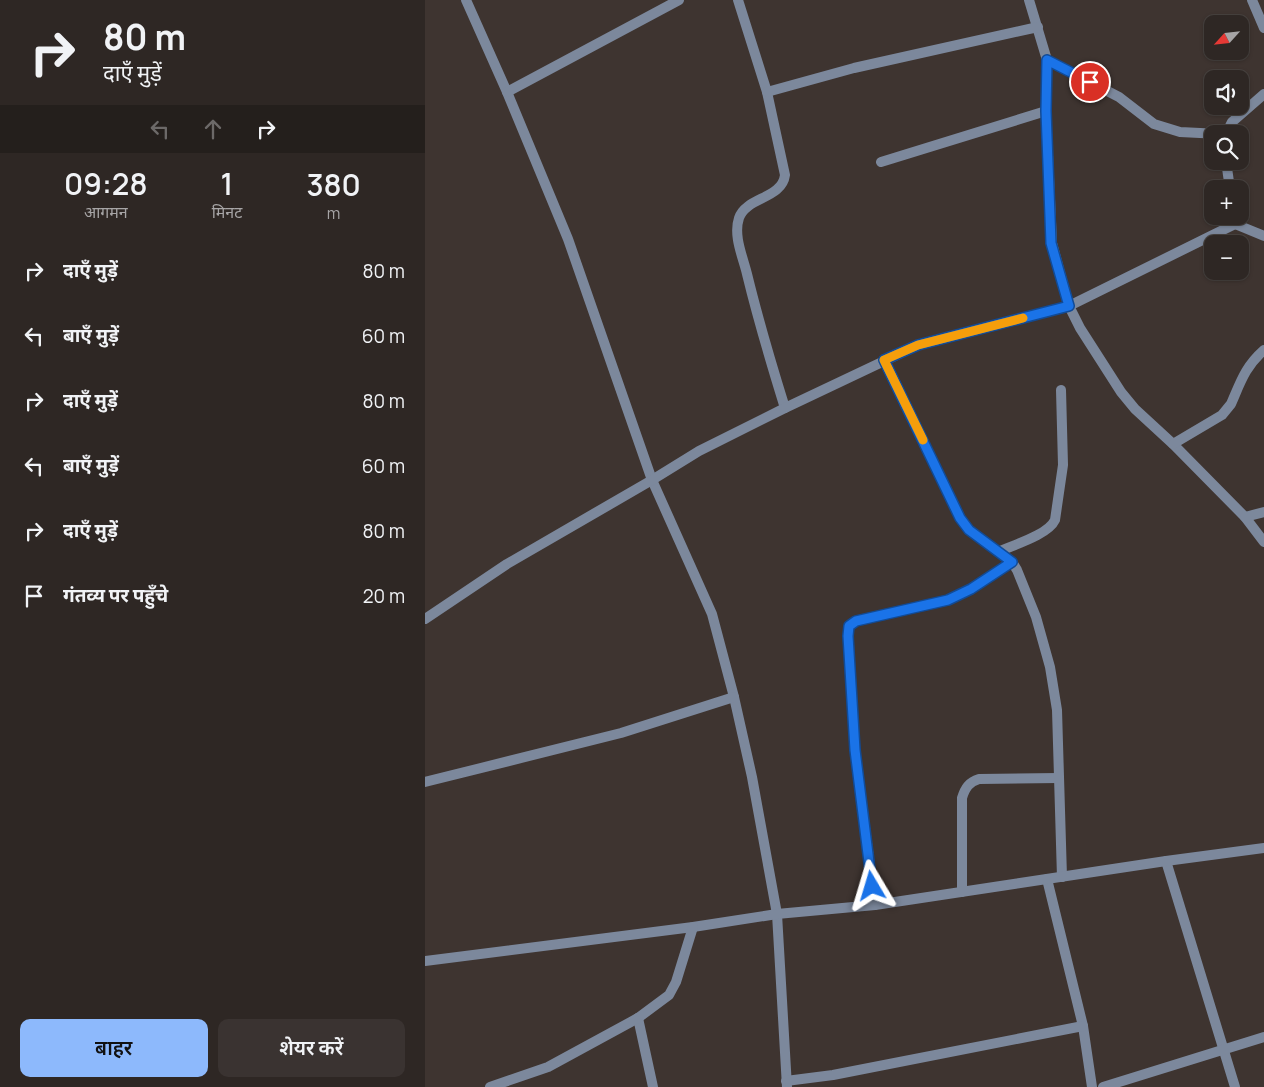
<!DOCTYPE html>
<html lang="hi">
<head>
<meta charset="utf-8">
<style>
	body { margin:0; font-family:Manrope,"Noto Sans Devanagari",sans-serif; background:#3a3331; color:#f1f3f6; height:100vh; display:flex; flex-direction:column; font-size:19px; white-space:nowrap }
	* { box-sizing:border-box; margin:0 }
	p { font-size:16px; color:#a7a5a6 }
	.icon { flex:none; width:28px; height:28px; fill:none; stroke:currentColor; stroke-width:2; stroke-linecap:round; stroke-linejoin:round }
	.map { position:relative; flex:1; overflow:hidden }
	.drawer { display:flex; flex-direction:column; background:#2e2724; width:425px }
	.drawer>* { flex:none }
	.guide { background:#2e2724; color:#f1f3f6; overflow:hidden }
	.needle { width:32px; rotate:243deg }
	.tools { position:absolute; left:779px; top:15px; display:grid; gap:10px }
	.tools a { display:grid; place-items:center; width:45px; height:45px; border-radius:10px; background:#2e2724; box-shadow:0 1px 4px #0004,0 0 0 1px #494441; font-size:25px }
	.pin { position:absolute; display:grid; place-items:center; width:42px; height:42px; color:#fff; margin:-21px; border:2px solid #fff; border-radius:50%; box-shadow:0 1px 5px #0007 }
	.me { position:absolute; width:55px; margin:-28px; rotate:353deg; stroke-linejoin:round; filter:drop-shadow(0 0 4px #0008) }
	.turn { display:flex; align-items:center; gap:18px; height:105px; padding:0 20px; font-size:22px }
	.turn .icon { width:65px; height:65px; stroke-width:2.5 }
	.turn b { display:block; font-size:35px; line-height:42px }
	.lanes { display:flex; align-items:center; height:48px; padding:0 20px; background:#0003; justify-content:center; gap:25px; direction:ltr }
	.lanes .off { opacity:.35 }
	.eta { display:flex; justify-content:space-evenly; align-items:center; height:85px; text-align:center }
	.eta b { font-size:30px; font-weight:600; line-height:35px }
	.action { display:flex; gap:10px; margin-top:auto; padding:10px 20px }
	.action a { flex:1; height:58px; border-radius:10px; background:#8db9fc; color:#111; font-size:20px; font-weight:600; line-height:58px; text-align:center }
	.action a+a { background:#3a3331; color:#f1f3f6 }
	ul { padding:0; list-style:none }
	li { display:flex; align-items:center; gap:15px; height:65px; padding:0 20px }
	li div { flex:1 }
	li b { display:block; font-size:19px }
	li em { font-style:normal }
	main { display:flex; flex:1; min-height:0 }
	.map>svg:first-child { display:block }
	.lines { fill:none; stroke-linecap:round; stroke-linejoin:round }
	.street { stroke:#7c889c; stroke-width:10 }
	.route-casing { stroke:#114b97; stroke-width:12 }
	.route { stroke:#1a73e8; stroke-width:9 }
	.slow { stroke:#f59e0b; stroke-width:9 }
</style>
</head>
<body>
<main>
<section class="drawer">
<div class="guide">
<div class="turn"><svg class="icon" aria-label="right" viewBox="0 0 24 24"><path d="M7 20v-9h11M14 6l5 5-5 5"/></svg><div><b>80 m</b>दाएँ मुड़ें</div></div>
<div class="lanes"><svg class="icon off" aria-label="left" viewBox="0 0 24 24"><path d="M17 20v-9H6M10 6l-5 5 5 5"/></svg><svg class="icon off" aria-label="ahead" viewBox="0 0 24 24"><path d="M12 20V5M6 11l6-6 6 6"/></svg><svg class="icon" aria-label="right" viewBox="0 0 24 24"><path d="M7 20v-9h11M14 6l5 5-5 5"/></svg></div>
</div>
<div class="eta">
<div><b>09:28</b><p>आगमन</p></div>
<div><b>1</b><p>मिनट</p></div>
<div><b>380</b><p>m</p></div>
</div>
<ul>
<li><svg class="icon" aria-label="right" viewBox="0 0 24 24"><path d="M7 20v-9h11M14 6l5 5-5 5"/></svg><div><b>दाएँ मुड़ें</b></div><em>80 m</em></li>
<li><svg class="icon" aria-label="left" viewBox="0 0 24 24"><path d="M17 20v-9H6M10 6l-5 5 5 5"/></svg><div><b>बाएँ मुड़ें</b></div><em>60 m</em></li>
<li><svg class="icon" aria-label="right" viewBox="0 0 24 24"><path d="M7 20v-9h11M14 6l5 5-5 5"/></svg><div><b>दाएँ मुड़ें</b></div><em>80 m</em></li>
<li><svg class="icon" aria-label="left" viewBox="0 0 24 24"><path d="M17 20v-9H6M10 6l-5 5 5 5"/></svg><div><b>बाएँ मुड़ें</b></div><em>60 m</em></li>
<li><svg class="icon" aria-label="right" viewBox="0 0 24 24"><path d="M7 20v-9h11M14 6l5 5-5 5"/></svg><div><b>दाएँ मुड़ें</b></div><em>80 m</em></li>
<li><svg class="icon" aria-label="arrive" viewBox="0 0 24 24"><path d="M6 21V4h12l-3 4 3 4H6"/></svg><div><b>गंतव्य पर पहुँचे</b></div><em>20 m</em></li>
</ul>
<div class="action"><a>बाहर</a><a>शेयर करें</a></div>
</section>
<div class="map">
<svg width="839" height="1087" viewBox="0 0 839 1087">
	<rect width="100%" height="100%" fill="#3e3430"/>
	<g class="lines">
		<g class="street">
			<path d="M41,0L82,92L143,239L227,480L287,614L309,697L327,777L352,914L362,1087"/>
			<path d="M313,0L342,92L360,175C357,199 321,197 314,218C308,236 318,257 322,274C333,319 346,363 360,408"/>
			<path d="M604,0L622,60L621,111L627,243L644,306L655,328L696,392L710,409L748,444L820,517L839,542"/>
			<path d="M827,0L839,28"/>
			<path d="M622,60L694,97L729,124L755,132L795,134"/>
			<path d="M82,92L254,0"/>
			<path d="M342,92L429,68L613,27"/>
			<path d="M801,134L807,122L839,94"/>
			<path d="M801,161L805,189"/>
			<path d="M456,162L621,111"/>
			<path d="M809,216L810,224L839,236"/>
			<path d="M459,360L535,518L544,530L587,562"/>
			<path d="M748,444L797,415L806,404C816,381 820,367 839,350"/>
			<path d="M820,517L839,512"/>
			<path d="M573,552C588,545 623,535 630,520L638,465L636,390"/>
			<path d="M0,619L82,564L227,480L274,451L360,408L493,345L644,306L810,224"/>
			<path d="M0,782L196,733L309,697"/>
			<path d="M741,861L810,1087"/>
			<path d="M622,879L658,1026L667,1087"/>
			<path d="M537,892V798C540,788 544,782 554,779L634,778"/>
			<path d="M450,905L430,750L423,636L424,626L431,621L523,600L546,589L587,562L592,570L611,617L625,667L632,710L637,877"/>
			<path d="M0,961L268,927L352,914L450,905L741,861L839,848"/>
			<path d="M213,1018L228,1087"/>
			<path d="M361,1081L408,1075L658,1026"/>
			<path d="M65,1087L123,1067L213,1018L244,995L251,982L268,927"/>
			<path d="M678,1087L839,1037"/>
		</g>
	</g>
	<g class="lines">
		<defs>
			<path id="route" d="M447,886L430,750L423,636L424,626L431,621L523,600L546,589L587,562L544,530L535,518L459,360L493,345L644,306L626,243L621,111L622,60L665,82"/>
		</defs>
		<use href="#route" class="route-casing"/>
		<use href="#route" class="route"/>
		<path class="slow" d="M498,440L459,360L493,345L598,318"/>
	</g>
</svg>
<div class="tools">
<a><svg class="needle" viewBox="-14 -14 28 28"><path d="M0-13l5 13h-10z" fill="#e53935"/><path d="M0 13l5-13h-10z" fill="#a7a5a6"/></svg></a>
<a><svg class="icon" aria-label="sound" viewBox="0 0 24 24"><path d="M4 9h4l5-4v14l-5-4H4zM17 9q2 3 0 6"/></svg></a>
<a><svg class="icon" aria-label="search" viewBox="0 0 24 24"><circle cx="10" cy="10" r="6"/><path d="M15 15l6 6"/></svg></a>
<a>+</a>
<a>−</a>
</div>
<div class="pin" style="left:665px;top:82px;background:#d93025"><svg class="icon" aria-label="arrive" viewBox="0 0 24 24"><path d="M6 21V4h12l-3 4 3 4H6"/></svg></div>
<svg class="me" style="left:447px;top:886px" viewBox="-20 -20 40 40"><path d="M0-17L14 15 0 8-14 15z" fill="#1a73e8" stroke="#fff" stroke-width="4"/></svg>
</div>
</main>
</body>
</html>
